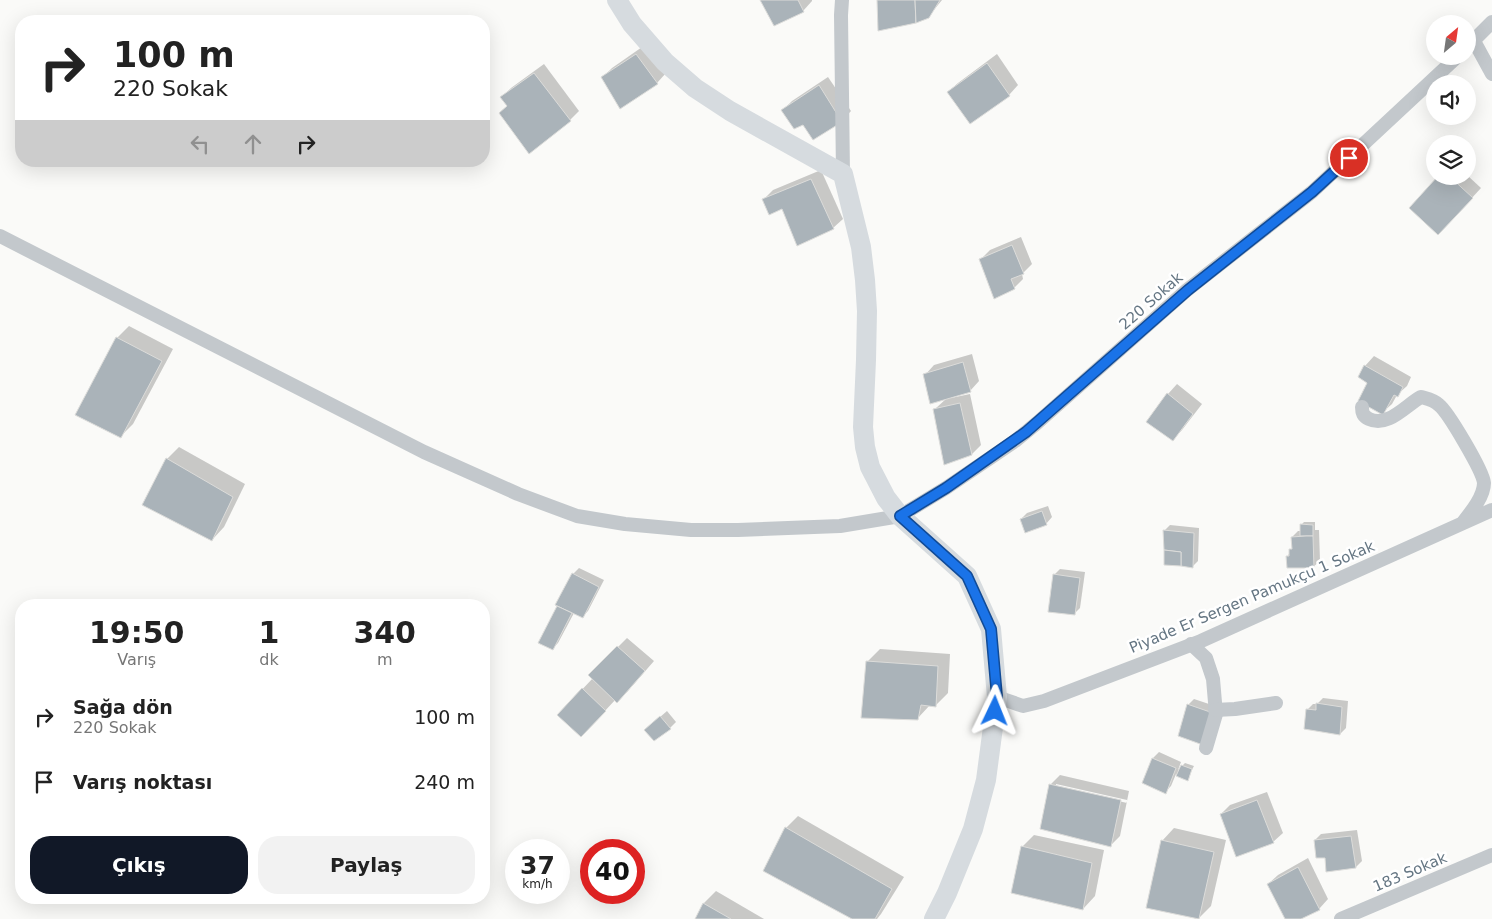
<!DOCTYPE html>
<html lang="tr">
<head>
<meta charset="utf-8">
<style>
	body { margin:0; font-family:"DejaVu Sans",sans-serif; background:#f2f2f2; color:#222; height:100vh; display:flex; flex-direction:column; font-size:19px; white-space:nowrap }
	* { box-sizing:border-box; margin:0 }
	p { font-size:16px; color:#767676 }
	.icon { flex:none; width:28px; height:28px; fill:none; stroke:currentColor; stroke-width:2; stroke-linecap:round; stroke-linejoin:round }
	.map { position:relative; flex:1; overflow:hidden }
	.panel { position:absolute; left:15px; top:599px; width:475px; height:305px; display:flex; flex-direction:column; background:#fff; border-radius:20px; box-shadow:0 5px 20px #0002 }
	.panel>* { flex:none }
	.guide { position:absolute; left:15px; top:15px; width:475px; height:152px; border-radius:20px; box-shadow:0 5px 20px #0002; background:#fff; color:#222; overflow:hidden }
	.needle { width:32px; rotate:29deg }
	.tools { position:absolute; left:1426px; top:15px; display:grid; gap:10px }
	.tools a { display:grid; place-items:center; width:50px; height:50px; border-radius:50%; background:#fff; box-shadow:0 5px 20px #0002; font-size:25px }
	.speed { position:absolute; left:505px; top:839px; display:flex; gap:10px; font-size:25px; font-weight:700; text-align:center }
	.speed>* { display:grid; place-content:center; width:65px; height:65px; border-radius:50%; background:#fff; box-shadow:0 5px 20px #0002; line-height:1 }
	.speed small { font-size:12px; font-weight:400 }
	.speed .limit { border:8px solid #d22; background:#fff; color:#111 }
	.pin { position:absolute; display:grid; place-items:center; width:42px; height:42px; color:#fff; margin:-21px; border:2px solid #fff; border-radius:50%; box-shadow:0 1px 5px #0007 }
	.me { position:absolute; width:55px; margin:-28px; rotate:2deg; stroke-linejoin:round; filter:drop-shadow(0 0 4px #0008) }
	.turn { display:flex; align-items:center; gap:18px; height:105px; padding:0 15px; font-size:22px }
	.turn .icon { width:65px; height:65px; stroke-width:2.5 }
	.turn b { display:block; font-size:35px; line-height:42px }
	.lanes { display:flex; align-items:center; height:48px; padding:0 15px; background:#0003; justify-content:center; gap:25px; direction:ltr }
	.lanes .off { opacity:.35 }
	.eta { display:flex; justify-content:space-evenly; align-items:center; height:85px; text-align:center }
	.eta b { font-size:30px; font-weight:700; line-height:35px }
	.button { display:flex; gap:10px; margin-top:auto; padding:10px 15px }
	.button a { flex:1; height:58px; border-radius:20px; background:#111827; color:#fff; font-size:20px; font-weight:700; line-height:58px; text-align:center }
	.button a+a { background:#f2f2f2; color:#222 }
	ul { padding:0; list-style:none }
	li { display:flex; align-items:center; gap:15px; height:65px; padding:0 15px }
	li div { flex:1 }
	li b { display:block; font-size:19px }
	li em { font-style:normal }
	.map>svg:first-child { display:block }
	.shadow { fill:#0003; fill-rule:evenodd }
	.building { fill:#aab3b9; stroke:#dcdcda }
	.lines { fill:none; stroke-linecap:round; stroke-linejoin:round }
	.street { stroke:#c3c8cc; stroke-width:14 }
	.secondary { stroke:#d6dbdf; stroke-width:20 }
	.route-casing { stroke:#114b97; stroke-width:12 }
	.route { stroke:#1a73e8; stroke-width:9 }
	.labels { text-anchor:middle; stroke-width:5; stroke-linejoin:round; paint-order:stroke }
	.street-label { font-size:15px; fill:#657683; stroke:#fff }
</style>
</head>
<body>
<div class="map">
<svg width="1492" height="919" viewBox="0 0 1492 919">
	<rect width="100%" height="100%" fill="#fafaf8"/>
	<g class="shadow">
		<path d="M762,0H812V1L803,11Z"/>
		<path d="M878,0H942L929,16Z"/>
		<path d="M645,45L666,73L657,83L603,77L612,68Z"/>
		<path d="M997,54L1018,85L1009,95L948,92L958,83Z"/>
		<path d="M544,64L579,111L570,120L508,105L502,97L511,88Z"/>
		<path d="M828,77L851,111L842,121L803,123L783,110L792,101Z"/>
		<path d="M821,170L843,219L833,228L764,199L773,190Z"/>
		<path d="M1440,176H1468L1481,188L1448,224Z"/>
		<path d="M1021,237L1032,264L1022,274L1023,279L1014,288L981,259L990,250Z"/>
		<path d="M129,326L173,349L133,424L121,436L117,338Z"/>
		<path d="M972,354L979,381L970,391L950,396L951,398L970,394L981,445L972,454L935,409L947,398L925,375L934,365Z"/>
		<path d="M1374,356L1411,377L1407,386L1397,395L1392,404L1382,413L1369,382L1365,366Z"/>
		<path d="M1177,384L1202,404L1182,430L1173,439L1148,422L1168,394Z"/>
		<path d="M179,447L245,484L224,527L212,540L167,459Z"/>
		<path d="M1048,506L1052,517L1046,524L1021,519L1027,513Z"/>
		<path d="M1304,522H1315V530H1319L1320,561L1313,567L1287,557L1293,547L1292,537L1298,531H1301V525Z"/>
		<path d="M1170,525L1199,528L1198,561L1192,567L1164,531Z"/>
		<path d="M579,568L604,580L588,611L582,617L574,613L558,643L552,649L540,642L573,574Z"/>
		<path d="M1060,569L1085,572L1080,608L1074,614L1054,575Z"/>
		<path d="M627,638L654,661L627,692L616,699L591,726L559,714L593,678L590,675Z"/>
		<path d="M880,649L950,654L948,693L936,705H930L917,719L868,661Z"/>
		<path d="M1323,698L1348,701L1346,728L1340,734L1307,710L1313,704H1317Z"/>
		<path d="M1194,699L1218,707L1209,737L1188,705Z"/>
		<path d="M667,711L676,722L670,728L652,724Z"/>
		<path d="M1159,752L1181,762L1178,770L1185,763L1194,766L1187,779L1176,774L1171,786L1165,792L1143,782L1153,758Z"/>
		<path d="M1060,775L1129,791L1120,836L1111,845L1042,828L1051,784ZM1056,784L1127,800V803L1056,786Z"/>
		<path d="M1267,792L1283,833L1273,842L1221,814L1230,805Z"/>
		<path d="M798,816L904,877L881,914L877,919H854L786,828Z"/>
		<path d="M1174,828L1226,840L1211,906L1198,919L1147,907L1162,841Z"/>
		<path d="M1357,830L1362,861L1356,867L1326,857L1315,840L1321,834Z"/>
		<path d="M1034,835L1104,850L1095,896L1083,909L1022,847Z"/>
		<path d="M1308,858L1328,899L1319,909L1298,919H1286L1268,884L1278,875Z"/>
		<path d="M716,891L764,919H696L704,903Z"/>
	</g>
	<g class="building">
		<path d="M760,0H798L804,12L774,26Z"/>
		<path d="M877,0H915L916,23L878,31Z"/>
		<path d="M915,0H940L929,18L916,23Z"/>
		<path d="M636,54L658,84L620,109L601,77Z"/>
		<path d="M987,63L1010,96L970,124L947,92Z"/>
		<path d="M534,73L571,121L529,154L499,113L507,106L500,97Z"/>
		<path d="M819,85L842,122L813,140L803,125L794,129L781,110Z"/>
		<path d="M1438,176H1449L1473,198L1438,235L1409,208Z"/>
		<path d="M811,179L834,229L797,246L782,209L769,215L762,199Z"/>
		<path d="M1012,245L1024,274L1011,279L1015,289L994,299L979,259Z"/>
		<path d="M116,337L162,361L121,438L75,415Z"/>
		<path d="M963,362L971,392L930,404L923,374Z"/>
		<path d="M1364,365L1403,387L1398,397L1394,395L1383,415L1358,401L1367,383L1358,377Z"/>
		<path d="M1167,393L1193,414L1173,441L1146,422Z"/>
		<path d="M960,403L972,455L944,465L933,409Z"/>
		<path d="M166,458L233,497L212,541L142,505Z"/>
		<path d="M1042,511L1047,525L1025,533L1020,519Z"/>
		<path d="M1300,524L1313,525V536H1300Z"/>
		<path d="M1163,530L1194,533L1193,568L1181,566V552L1164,550Z"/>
		<path d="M1306,536H1313L1314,568H1287L1286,556H1289V549H1292L1291,537Z"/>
		<path d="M1164,550L1181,552V566L1164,565Z"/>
		<path d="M572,573L599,587L583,618L555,605Z"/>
		<path d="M1053,574L1080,578L1075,615L1048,612Z"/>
		<path d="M557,606L572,613L553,650L538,643Z"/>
		<path d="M617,646L645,671L617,703L588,675Z"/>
		<path d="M866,661L938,666L936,707L921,705L918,720L861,718Z"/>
		<path d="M582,688L606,711L581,737L557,715Z"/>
		<path d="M1316,703L1342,707L1340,735L1304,729L1306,709L1316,710Z"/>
		<path d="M1187,704L1213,713L1203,745L1178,736Z"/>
		<path d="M660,716L671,729L654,741L644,730Z"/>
		<path d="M1152,758L1176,768L1166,794L1142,783Z"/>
		<path d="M1181,765L1192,769L1188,781L1176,776Z"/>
		<path d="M1049,784L1121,800L1111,847L1040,829Z"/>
		<path d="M1257,800L1274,843L1236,857L1220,814Z"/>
		<path d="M785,827L892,889L875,919H852L763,871Z"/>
		<path d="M1351,836L1356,868L1326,872L1325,858H1316L1314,840Z"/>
		<path d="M1161,840L1214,852L1199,919L1146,908Z"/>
		<path d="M1021,846L1092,863L1083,910L1011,893Z"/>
		<path d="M1298,867L1320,910L1301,919H1285L1267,884Z"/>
		<path d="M703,903L731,919H695Z"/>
	</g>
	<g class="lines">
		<g class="street">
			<path d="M842,0L841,15L843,174"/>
			<path d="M1474,41L1492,74"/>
			<path d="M1468,46L1492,22"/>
			<path d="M0,236L424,452L518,494L577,516L625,524L691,530H738L840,526L900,516L946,488L1015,441L1037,423L1187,290L1312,192L1458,56"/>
			<path d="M1362,407C1362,413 1363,416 1369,419C1388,428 1406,405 1421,397C1428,399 1434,400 1439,405C1448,412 1483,471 1484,483C1484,496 1472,511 1464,521"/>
			<path d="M1191,644L1206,658L1213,679L1216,714L1206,748"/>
			<path d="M997,697L1023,706L1044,701L1201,641L1492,510"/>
			<path d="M1215,710L1235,709L1276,703"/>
			<path d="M1341,919L1492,855"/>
		</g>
		<path class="secondary" d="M617,0L632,24L665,62L695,88L730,111L843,174L861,247L865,280L867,311L866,360L863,427L865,447L870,467L886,498L900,516L967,576L991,629L997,697L986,780L973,829L947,893L934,919"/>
	</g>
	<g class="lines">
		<defs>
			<path id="route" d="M995,711L997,697L991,629L967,576L900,516L946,488L1026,432L1188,290L1312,192L1349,158"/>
		</defs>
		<use href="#route" class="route-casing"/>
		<use href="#route" class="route"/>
	</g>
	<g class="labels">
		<g class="street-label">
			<text transform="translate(1151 301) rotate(-41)" y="5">220 Sokak</text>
			<text transform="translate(1252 597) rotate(-23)" y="5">Piyade Er Sergen Pamukçu 1 Sokak</text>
			<text transform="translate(1410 872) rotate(-23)" y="5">183 Sokak</text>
		</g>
	</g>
</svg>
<div class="tools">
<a><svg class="needle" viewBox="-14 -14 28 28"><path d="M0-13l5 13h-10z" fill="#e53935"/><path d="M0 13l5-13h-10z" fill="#767676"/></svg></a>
<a><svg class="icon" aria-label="sound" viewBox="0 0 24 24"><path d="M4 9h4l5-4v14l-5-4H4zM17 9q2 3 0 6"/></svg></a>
<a><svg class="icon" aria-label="layers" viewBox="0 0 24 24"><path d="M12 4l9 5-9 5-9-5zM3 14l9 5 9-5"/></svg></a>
</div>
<div class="speed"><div>37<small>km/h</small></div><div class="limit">40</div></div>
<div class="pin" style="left:1349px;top:158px;background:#d93025"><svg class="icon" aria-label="arrive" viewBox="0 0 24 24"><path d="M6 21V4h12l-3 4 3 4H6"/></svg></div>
<svg class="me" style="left:995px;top:711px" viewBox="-20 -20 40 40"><path d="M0-17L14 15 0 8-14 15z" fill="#1a73e8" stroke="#fff" stroke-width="4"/></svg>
<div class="guide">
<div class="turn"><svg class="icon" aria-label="right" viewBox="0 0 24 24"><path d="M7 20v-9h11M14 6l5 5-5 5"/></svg><div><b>100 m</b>220 Sokak</div></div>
<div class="lanes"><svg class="icon off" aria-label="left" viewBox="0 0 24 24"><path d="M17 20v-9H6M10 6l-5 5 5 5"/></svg><svg class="icon off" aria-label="ahead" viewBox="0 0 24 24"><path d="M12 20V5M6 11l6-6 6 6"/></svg><svg class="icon" aria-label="right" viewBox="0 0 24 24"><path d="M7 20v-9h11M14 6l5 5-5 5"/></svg></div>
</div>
<section class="panel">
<div class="eta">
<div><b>19:50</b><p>Varış</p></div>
<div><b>1</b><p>dk</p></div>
<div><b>340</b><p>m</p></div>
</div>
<ul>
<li><svg class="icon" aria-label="right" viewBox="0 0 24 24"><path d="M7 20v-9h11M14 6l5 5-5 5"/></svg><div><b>Sağa dön</b><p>220 Sokak</p></div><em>100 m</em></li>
<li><svg class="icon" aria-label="arrive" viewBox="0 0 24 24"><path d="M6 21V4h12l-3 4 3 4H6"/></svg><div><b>Varış noktası</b></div><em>240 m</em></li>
</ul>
<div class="button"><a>Çıkış</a><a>Paylaş</a></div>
</section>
</div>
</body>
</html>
